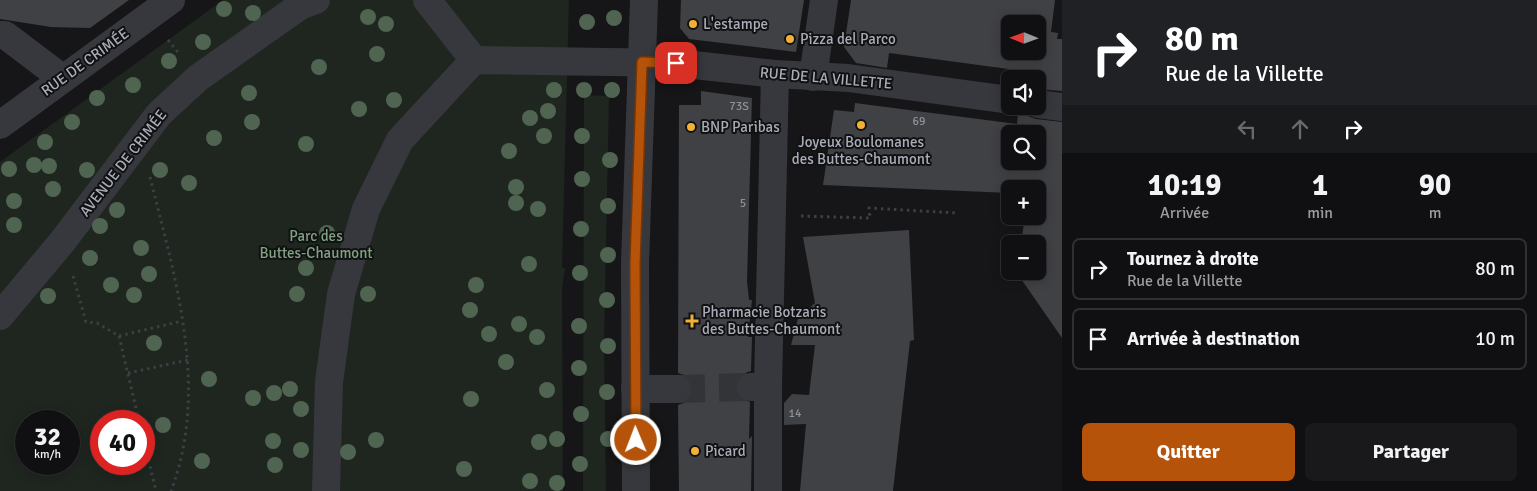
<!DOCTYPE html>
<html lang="fr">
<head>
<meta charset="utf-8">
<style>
	body { margin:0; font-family:Signika,sans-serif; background:#19191b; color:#f1f3f6; height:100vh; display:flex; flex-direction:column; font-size:19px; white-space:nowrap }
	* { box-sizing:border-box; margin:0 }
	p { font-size:16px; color:#9c9d9f }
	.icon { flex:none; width:28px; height:28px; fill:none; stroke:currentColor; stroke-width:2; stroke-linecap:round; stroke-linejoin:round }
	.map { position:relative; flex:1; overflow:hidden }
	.panel { display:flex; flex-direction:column; background:#101012; width:475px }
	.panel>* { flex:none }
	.hud { background:#202124; color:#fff; overflow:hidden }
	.needle { width:32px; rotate:271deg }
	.tools { position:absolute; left:1001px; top:15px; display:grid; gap:10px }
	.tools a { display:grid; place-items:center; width:45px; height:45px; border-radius:8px; background:#101012; box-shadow:0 2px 12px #0003,0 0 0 1px #303032; font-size:25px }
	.speed { position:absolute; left:15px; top:410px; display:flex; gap:10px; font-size:25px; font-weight:700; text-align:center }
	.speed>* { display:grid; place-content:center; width:65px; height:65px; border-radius:50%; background:#101012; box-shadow:0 2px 12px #0003,0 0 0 1px #303032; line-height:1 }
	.speed small { font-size:12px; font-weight:400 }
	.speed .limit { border:8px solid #d22; background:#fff; color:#111 }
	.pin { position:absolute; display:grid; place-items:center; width:42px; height:42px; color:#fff; margin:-21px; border-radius:10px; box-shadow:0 2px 8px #0006 }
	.me { position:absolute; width:55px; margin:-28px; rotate:359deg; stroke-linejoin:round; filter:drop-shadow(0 0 4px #0008) }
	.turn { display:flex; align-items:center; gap:18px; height:105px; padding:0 20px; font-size:22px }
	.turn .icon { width:65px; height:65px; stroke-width:2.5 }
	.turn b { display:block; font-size:35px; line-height:42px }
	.lanes { display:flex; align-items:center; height:48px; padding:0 20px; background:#0003; justify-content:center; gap:25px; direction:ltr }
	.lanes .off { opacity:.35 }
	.eta { display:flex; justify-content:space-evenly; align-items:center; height:85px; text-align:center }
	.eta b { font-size:30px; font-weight:700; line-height:35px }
	.primary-button { display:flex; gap:10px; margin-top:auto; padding:10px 20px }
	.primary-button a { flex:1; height:58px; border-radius:8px; background:#b45309; color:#fff; font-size:20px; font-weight:700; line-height:58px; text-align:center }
	.primary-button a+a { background:#19191b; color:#f1f3f6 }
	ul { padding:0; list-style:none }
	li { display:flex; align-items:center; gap:15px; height:62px; margin:0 10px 8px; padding:0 10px; border:2px solid #303032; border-radius:8px }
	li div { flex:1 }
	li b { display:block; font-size:19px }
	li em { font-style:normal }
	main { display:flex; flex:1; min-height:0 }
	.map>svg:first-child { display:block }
	.green { fill:#1e261f; fill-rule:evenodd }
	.building { fill:#404145; fill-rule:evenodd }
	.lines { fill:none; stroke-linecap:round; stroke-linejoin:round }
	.minor-tunnel { stroke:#333438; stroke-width:28; stroke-dasharray:28 14; stroke-linecap:butt }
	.path { stroke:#3d3f44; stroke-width:3; stroke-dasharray:2.5 4; stroke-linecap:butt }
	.minor { stroke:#37383d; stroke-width:28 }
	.tree { fill:#506452 }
	.route-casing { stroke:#753606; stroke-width:12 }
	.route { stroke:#b45309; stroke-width:9 }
	.poi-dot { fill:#f2b134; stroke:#111113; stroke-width:2 }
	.labels { text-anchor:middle; stroke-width:4; stroke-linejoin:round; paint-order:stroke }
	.number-label { font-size:12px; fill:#8e929b }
	.poi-label { font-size:15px; fill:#a8adb8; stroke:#111113; text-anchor:start }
	.street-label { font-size:15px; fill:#a8adb8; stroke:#111113 }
	.park-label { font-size:15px; fill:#7fa381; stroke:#111113 }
</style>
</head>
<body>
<main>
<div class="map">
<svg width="1062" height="491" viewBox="0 0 1062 491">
	<rect width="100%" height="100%" fill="#161618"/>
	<g class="green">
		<path d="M223,0H569L562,268H565L562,290L563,491H0V162ZM26,421H69V464H26ZM101,421H144V464H101Z"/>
		<path d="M584,95L609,96L604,342L606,491H583Z"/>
	</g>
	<g class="building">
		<path d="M0,0H129L90,28L51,27L0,19Z"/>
		<path d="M681,0H804L796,52L689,39L680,28Z"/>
		<path d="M851,0H1055L1051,32L1058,33L1057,39H1062V91L1038,89V79H1023L1024,71L889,53L887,68L856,63L844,47ZM1010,24H1038V51H1010Z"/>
		<path d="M701,91L752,98L747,281L749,300H752L748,337H752L751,371L742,374L737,380L735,387L738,396L750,402L749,439L752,436L751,491H679L678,405L684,403L690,397L693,389L690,381L684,375L678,373L679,105H701Z"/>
		<path d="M855,103L1017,124L1018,113L1023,108L1028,116L1036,119L1062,122V338L1017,273L1038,271V244H1021L1025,216H1038V189H1010V193L823,185L834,110L854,112ZM1010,134H1038V161H1010Z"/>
		<path d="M909,230L914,340L910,341L893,491H800L806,424L784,425V403L792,394L809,395L815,345H791L798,318L815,303L803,237Z"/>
	</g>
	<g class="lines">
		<path class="minor-tunnel" d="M677,389L751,387"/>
		<g class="path">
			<path d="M168,40L180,55"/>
			<path d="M150,177C175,278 210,389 171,491"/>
			<path d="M801,216L870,218L869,208L957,213"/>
			<path d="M73,276L86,322L97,323L119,336L139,421"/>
			<path d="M119,336L182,321"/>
			<path d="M128,373L188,360"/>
			<path d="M144,441L156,491"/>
		</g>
		<g class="minor">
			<path d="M427,0L474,60"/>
			<path d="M0,35H5L62,78"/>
			<path d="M813,77L824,0"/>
			<path d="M1038,104L1062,107"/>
			<path d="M0,125L171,0"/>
			<path d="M0,316L62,242L159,114L198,78L300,6L316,0"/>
			<path d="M768,386V491"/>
			<path d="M751,387L768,386L775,74"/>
			<path d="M635,389H677"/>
			<path d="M326,491L329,382L341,294L366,209L400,140L474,60L676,63L775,74L848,78L1010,100"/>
			<path d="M636,491L635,264L644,0"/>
		</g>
	</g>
	<g class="tree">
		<circle cx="224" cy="9" r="8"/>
		<circle cx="253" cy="13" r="8"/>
		<circle cx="368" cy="17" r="8"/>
		<circle cx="614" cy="18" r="8"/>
		<circle cx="587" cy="22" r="8"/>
		<circle cx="386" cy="24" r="8"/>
		<circle cx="203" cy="42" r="8"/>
		<circle cx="377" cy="54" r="8"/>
		<circle cx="169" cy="61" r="8"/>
		<circle cx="319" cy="67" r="8"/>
		<circle cx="133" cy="85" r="8"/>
		<circle cx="554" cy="90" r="8"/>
		<circle cx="584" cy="90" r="8"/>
		<circle cx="612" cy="90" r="8"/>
		<circle cx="249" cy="93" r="8"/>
		<circle cx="97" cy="98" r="8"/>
		<circle cx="394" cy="100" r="8"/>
		<circle cx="359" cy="109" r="8"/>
		<circle cx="548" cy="111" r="8"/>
		<circle cx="530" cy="118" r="8"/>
		<circle cx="72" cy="122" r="8"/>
		<circle cx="252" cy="122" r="8"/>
		<circle cx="544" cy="136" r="8"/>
		<circle cx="582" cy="136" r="8"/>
		<circle cx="214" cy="138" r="8"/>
		<circle cx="45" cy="142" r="8"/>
		<circle cx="306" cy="144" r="8"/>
		<circle cx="509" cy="151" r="8"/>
		<circle cx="610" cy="160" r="8"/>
		<circle cx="34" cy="165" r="8"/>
		<circle cx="49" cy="166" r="8"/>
		<circle cx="9" cy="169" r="8"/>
		<circle cx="87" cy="170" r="8"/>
		<circle cx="160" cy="170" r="8"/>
		<circle cx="582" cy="179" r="8"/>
		<circle cx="189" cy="183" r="8"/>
		<circle cx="516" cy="187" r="8"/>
		<circle cx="53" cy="189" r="8"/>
		<circle cx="14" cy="201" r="8"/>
		<circle cx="516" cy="203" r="8"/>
		<circle cx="608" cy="206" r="8"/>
		<circle cx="538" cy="209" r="8"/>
		<circle cx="117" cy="210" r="8"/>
		<circle cx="14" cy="225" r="8"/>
		<circle cx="100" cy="226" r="8"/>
		<circle cx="581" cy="229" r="8"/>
		<circle cx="327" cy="233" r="8"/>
		<circle cx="141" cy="248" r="8"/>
		<circle cx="608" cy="255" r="8"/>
		<circle cx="90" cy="258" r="8"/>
		<circle cx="529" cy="264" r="8"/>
		<circle cx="306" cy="268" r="8"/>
		<circle cx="580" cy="273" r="8"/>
		<circle cx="149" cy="274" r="8"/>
		<circle cx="111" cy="285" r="8"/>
		<circle cx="476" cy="285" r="8"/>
		<circle cx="297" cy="294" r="8"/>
		<circle cx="368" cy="294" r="8"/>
		<circle cx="134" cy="295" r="8"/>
		<circle cx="48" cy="296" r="8"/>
		<circle cx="607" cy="300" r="8"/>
		<circle cx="470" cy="310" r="8"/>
		<circle cx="519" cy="324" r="8"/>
		<circle cx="579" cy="326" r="8"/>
		<circle cx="489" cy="334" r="8"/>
		<circle cx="537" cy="337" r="8"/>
		<circle cx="154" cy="343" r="8"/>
		<circle cx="608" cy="346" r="8"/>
		<circle cx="506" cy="362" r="8"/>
		<circle cx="579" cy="368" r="8"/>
		<circle cx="209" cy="379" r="8"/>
		<circle cx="290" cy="389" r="8"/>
		<circle cx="547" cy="390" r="8"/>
		<circle cx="607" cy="392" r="8"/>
		<circle cx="274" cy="393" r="8"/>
		<circle cx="253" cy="398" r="8"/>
		<circle cx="471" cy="399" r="8"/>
		<circle cx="301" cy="409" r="8"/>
		<circle cx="581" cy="414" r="8"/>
		<circle cx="163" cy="425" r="8"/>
		<circle cx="557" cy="439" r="8"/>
		<circle cx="608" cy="439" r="8"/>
		<circle cx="376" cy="440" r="8"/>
		<circle cx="273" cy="441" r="8"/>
		<circle cx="539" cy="442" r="8"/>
		<circle cx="301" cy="450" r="8"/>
		<circle cx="348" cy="452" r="8"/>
		<circle cx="202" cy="461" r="8"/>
		<circle cx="580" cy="464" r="8"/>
		<circle cx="275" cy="465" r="8"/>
		<circle cx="464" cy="469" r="8"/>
		<circle cx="530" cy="481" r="8"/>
		<circle cx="557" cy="483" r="8"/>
	</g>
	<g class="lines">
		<defs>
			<path id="route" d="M636,440L635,264L642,62L676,63"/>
		</defs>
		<use href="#route" class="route-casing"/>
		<use href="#route" class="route"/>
	</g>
	<g class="poi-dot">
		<circle cx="693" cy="24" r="5"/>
		<circle cx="790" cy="39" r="5"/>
		<circle cx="861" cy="125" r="5"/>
		<circle cx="691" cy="127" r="5"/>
		<path d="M689.5 313.5h5v5h5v5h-5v5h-5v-5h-5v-5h5z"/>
		<circle cx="695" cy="451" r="5"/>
	</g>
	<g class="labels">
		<g class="number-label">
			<text x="739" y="110">73S</text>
			<text x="919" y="125">69</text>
			<text x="743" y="207">5</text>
			<text x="795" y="417">14</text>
		</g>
		<g class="poi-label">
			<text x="703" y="29">L'estampe</text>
			<text x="800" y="44">Pizza del Parco</text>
			<text x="701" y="132">BNP Paribas</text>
			<text x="861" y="147" text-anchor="middle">Joyeux Boulomanes<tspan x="861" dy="17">des Buttes-Chaumont</tspan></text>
			<text x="702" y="317">Pharmacie Botzaris<tspan x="702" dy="17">des Buttes-Chaumont</tspan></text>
			<text x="705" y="456">Picard</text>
		</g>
		<g class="street-label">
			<text transform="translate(85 62) rotate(-36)" y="5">RUE DE CRIMÉE</text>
			<text transform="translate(826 78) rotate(5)" y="5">RUE DE LA VILLETTE</text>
			<text transform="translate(123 163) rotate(-52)" y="5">AVENUE DE CRIMÉE</text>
		</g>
		<g class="park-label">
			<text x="316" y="241">Parc des<tspan x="316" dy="17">Buttes-Chaumont</tspan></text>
		</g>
	</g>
</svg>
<div class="tools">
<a><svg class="needle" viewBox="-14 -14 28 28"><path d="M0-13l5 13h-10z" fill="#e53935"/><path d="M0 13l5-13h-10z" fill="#9c9d9f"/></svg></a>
<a><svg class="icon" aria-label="sound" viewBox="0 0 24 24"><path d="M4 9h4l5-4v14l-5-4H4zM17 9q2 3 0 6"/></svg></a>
<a><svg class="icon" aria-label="search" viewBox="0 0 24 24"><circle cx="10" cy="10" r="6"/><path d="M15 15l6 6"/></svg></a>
<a>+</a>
<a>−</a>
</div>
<div class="speed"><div>32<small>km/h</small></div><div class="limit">40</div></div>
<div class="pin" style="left:676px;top:63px;background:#d93025"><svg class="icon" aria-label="arrive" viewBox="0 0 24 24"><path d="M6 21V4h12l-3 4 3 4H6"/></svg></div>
<svg class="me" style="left:636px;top:440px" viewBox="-20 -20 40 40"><circle r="17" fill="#b45309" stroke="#fff" stroke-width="3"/><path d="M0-11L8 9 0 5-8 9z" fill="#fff"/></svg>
</div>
<section class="panel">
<div class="hud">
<div class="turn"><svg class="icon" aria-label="right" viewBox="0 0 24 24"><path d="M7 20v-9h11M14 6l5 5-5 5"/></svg><div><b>80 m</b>Rue de la Villette</div></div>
<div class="lanes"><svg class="icon off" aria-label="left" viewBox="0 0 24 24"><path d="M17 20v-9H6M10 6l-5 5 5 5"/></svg><svg class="icon off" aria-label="ahead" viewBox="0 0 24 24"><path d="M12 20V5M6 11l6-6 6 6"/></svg><svg class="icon" aria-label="right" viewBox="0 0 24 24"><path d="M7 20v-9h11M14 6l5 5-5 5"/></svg></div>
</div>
<div class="eta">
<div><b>10:19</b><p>Arrivée</p></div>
<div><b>1</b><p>min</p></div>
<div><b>90</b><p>m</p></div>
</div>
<ul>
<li><svg class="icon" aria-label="right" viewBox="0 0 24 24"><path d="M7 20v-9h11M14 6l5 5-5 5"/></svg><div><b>Tournez à droite</b><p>Rue de la Villette</p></div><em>80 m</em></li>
<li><svg class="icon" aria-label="arrive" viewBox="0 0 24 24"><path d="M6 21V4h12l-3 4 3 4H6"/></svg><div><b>Arrivée à destination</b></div><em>10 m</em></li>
</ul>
<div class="primary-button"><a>Quitter</a><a>Partager</a></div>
</section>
</main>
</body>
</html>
